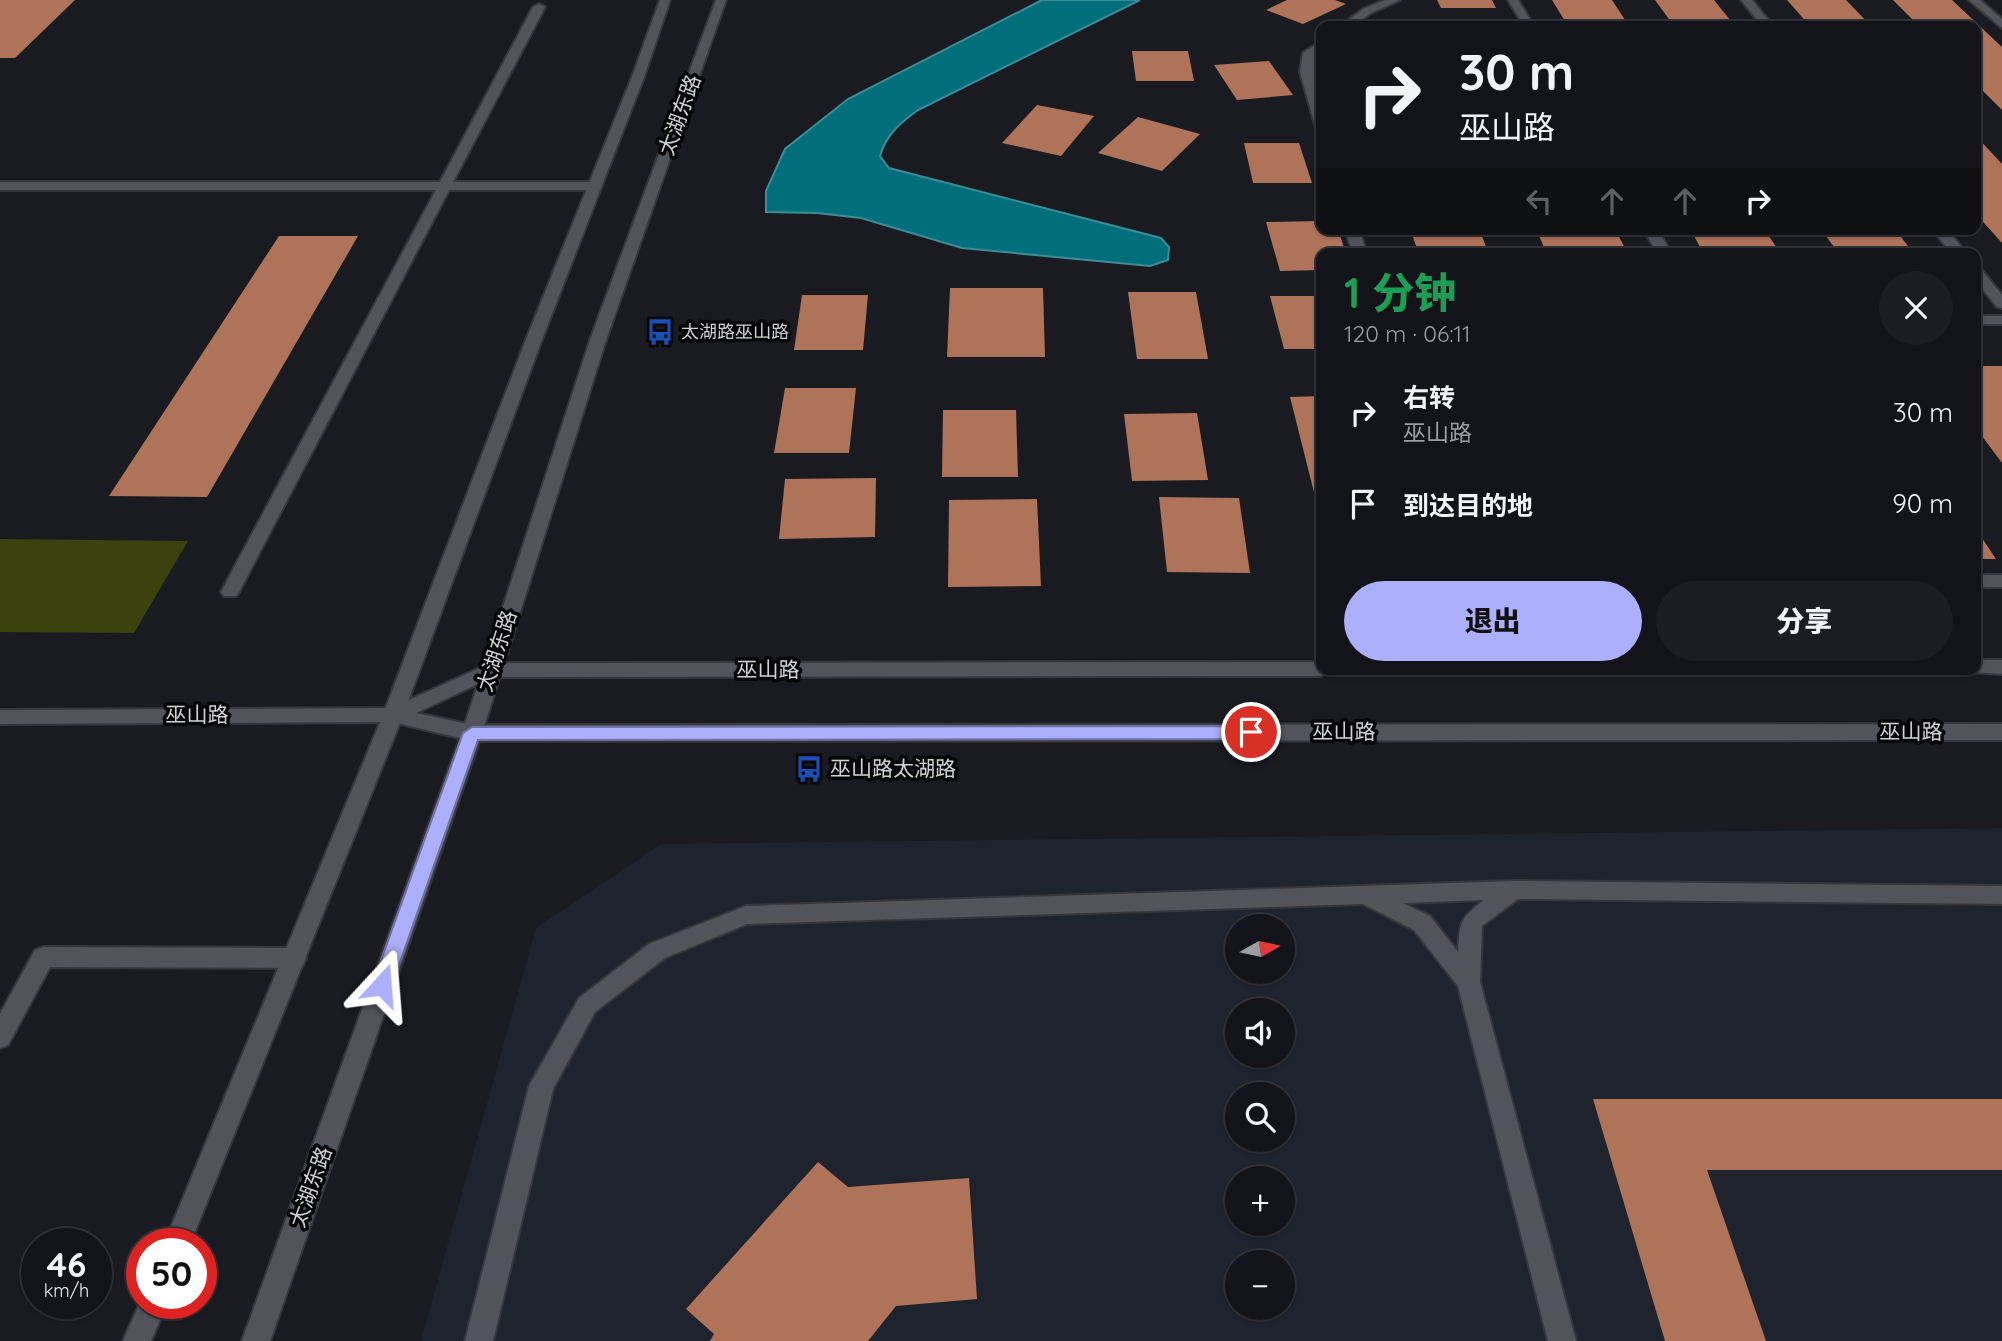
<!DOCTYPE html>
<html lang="zh">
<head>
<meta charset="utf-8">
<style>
	body { margin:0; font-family:Quicksand,"Noto Sans SC",sans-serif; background:#1c1d22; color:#f1f3f6; height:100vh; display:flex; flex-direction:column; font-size:26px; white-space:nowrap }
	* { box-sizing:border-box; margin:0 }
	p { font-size:23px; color:#9d9ea2 }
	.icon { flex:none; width:38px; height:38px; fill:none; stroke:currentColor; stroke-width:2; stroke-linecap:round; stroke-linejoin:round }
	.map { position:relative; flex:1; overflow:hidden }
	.drawer { position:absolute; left:1316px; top:248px; width:665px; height:427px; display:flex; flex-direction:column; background:#131419; border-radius:14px; box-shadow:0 2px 5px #0004,0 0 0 2px #323338 }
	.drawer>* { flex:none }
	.hud { position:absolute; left:1316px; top:21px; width:665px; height:214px; border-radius:14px; box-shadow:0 2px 5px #0004,0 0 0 2px #323338; background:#131419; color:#f1f3f6; overflow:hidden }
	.needle { width:46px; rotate:81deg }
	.controls { position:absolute; left:1225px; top:914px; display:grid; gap:14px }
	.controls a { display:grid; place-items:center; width:70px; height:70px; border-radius:50%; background:#131419; box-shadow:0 2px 5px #0004,0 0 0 2px #323338; font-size:35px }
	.speed { position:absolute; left:21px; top:1228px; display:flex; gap:14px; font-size:35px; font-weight:700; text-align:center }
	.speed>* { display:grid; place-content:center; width:91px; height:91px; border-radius:50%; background:#131419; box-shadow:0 2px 5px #0004,0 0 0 2px #323338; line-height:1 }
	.speed small { font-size:18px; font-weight:400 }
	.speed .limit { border:10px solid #d22; background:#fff; color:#111 }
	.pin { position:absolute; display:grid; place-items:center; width:60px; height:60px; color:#fff; margin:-30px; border:4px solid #fff; border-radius:50%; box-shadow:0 2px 7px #0007 }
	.me { position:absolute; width:77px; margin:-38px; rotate:19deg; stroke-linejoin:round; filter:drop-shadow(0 0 5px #0008) }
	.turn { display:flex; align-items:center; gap:24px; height:147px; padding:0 28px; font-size:32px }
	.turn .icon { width:91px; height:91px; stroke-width:2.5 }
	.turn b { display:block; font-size:49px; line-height:60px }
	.lanes { display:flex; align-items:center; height:66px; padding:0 28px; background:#0003; justify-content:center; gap:35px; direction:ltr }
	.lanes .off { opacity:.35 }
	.round { display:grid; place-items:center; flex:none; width:74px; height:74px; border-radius:37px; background:#1c1d22 }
	.head { display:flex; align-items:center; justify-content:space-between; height:119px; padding:0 28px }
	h1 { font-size:42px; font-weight:800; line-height:52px; color:#1e9e55 }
	.primary-button { display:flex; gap:14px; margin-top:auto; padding:14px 28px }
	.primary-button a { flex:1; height:80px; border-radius:42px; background:#acaffb; color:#111; font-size:28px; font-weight:800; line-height:80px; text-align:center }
	.primary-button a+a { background:#1c1d22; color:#f1f3f6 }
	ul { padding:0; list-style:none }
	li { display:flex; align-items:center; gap:21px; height:91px; padding:0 28px }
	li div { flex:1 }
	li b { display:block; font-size:26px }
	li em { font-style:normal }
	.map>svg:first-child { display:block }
	.built { fill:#1f232e; fill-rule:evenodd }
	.green { fill:#3b420d }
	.water { fill:#006f7b; stroke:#3e8c96; stroke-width:2 }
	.building { fill:#af7359 }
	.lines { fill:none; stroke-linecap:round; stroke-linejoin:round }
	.service-casing { stroke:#36373c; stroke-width:4 }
	.tertiary-casing { stroke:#36373c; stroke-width:4 }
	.secondary-casing { stroke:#36373c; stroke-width:4 }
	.service { fill:#52545b; fill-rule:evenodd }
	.tertiary { fill:#52545b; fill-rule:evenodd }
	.secondary { fill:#52545b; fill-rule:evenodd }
	.route { fill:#acaffb; stroke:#7072a3; stroke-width:2 }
	.labels { text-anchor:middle; stroke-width:7; stroke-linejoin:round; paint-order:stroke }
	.far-poi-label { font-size:18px; fill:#d0d1d6; stroke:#060608; text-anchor:start }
	.street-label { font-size:21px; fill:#d0d1d6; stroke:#060608 }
	.poi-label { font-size:21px; fill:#d0d1d6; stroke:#060608; text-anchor:start }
</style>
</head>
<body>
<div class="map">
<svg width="2002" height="1341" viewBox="0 0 2002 1341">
	<rect width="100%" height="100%" fill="#191b21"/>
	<path class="built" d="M2002,828V1341H421L536,928L661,844ZM1237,926H1283V971H1237ZM1237,1010H1283V1055H1237ZM1237,1094H1283V1139H1237ZM1237,1178H1283V1223H1237ZM1237,1262H1283V1307H1237Z"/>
	<path class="green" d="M0,539L188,541L134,633L0,632Z"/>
	<path class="water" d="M1042,0H1140L918,110C900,123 886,135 880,156L889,168L1161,238L1169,247L1168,260L1150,266L962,248L861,218L817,213L766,212V191L785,149L848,99Z"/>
	<g class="building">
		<path d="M0,0H75L15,58H0Z"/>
		<path d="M1287,0H1335L1346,4L1303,24L1266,10Z"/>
		<path d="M1437,0H1492L1496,8H1441Z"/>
		<path d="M1552,0H1612L1629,26H1568Z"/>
		<path d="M1655,0H1714L1735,26H1674Z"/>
		<path d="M1787,0H1846L1871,26H1810Z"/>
		<path d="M1893,0H1952L2002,47V110L1976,84V26H1919Z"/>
		<path d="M1441,19H1505L1509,26H1445Z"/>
		<path d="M1132,51H1188L1194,81H1136Z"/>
		<path d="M1269,61L1293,95L1237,100L1214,65Z"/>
		<path d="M1037,105L1094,116L1061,156L1002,143Z"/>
		<path d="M1138,117L1200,134L1162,171L1098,153Z"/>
		<path d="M1976,136L2002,164V243L1976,214Z"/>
		<path d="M1244,143H1299L1312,183H1253Z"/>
		<path d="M1321,221V229H1338L1346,254H1321V270L1280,271L1266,222Z"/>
		<path d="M1410,229H1479L1489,254H1419Z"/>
		<path d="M1536,229H1615L1628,254H1547Z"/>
		<path d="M1690,229H1764L1781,254H1704Z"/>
		<path d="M1821,229H1895L1914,254H1839Z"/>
		<path d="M279,236H358L207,497L109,496Z"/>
		<path d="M950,288H1043L1045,357H947Z"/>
		<path d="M1128,292H1196L1208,359H1137Z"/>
		<path d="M802,295H868L863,350H794Z"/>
		<path d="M1270,296H1321V349H1284Z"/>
		<path d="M1976,366H2002V463L1976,428Z"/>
		<path d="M785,388H856L849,453H774Z"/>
		<path d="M1321,396V516H1320L1290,397Z"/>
		<path d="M943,410H1016L1018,477H942Z"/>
		<path d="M1197,413L1208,480L1132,481L1124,414Z"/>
		<path d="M876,478L875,537L779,539L785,479Z"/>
		<path d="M1159,497L1239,498L1250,573L1167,572Z"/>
		<path d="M1037,499L1041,586L948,587L949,500Z"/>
		<path d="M1976,529L1996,559H1976Z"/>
		<path d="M1593,1099H2002V1170H1707L1766,1341H1665Z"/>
		<path d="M818,1162L848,1187L969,1178L977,1299L896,1306L868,1341H710L714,1334L686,1309Z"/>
	</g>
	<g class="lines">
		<defs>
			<g id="service">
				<path d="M1385,0H1400L1371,13L1353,26H1340L1363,9Z"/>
				<path d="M1508,0H1518L1534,26H1524Z"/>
				<path d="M1741,0H1752L1773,26H1762Z"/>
				<path d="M1969,0H1980L2002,19V28Z"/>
				<path d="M539,4L545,7L453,182H595L602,186L595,190H449L239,592L236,596H224L221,592L436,190H0V182H440L533,7Z"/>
				<path d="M1321,41V49L1315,54C1311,80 1322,103 1321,129L1315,125L1300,72L1303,53Z"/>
				<path d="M1345,229H1359L1367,254H1353Z"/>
				<path d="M1643,229H1657L1672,254H1658Z"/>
				<path d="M1932,229H1947L1967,254H1952Z"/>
				<path d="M1976,268L1981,269L2002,295V308L1997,307L1976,281Z"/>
				<rect x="1976" y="316" width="26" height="8"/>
				<rect x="1976" y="575" width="26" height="12"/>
				<path d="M1514,881L2002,886V904L1518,899L1482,926L1480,982L1576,1341H1548L1458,986L1414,930L1363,904L747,924L665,958L595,1012L553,1089L493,1341H465L529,1086L579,998L649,944L746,906ZM1484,900C1459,919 1460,922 1458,952L1430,916L1403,903Z"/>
				<path d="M43,947L295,948L303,951L306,958L303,965L295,968L50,967L8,1045L0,1048V1014L35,950Z"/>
			</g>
			<g id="tertiary">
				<path d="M1976,660H2002V674L1969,672L1976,670Z"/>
				<path d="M1321,662V670H1330L1321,676L493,677L416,713L472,725L2002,724V740L472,741L393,722L0,724V710L391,708L491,663Z"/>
			</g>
			<g id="secondary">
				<path d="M660,0H670L644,77L541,342L403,715L190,1244H164L383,715L525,342L632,77Z"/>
				<path d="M716,0H726L606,340L482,733L270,1341H242L462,733L590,340Z"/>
				<path d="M142,1298V1304H167L151,1341H123Z"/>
			</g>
		</defs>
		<use href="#service" class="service-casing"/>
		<use href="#tertiary" class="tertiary-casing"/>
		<use href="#secondary" class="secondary-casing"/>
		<use href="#service" class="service"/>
		<use href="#tertiary" class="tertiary"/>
		<use href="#secondary" class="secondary"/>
	</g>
	<path class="route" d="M1251,726L1260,732L1251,739L478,740L392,985L389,991L382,994L375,991L372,985L463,733L472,727Z"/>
	<defs>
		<symbol id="bus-bare" viewBox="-9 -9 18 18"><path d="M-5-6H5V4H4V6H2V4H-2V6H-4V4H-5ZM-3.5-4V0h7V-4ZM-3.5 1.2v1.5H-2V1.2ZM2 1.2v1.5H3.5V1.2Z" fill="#1a4fb4" stroke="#060608" stroke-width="2.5" paint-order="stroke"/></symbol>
	</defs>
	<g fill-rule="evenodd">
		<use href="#bus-bare" x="641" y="313" width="38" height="38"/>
		<use href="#bus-bare" x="790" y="750" width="38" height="38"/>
	</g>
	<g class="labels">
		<g class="far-poi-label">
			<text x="681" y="338">太湖路巫山路</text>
		</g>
		<g class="street-label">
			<text transform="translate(680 115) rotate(-70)" y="7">太湖东路</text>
			<text transform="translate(497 651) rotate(-72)" y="7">太湖东路</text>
			<text x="768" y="677">巫山路</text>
			<text x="197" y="722">巫山路</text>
			<text x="1344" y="739">巫山路</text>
			<text x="1911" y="739">巫山路</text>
			<text transform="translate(311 1187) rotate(-70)" y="7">太湖东路</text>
		</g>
		<g class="poi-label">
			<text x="830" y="776">巫山路太湖路</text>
		</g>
	</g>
</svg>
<div class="controls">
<a><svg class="needle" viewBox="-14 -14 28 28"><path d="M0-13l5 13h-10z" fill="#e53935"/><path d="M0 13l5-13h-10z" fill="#9d9ea2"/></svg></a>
<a><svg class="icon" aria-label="sound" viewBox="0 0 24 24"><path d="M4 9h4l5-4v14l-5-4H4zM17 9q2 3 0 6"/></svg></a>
<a><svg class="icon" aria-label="search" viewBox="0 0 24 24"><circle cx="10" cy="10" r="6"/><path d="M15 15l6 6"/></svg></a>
<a>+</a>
<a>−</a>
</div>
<div class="speed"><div>46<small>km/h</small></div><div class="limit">50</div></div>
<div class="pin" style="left:1251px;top:732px;background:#d93025"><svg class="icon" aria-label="arrive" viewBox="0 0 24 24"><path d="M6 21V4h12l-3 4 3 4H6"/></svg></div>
<svg class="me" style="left:382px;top:985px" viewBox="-20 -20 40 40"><path d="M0-17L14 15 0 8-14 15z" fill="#acaffb" stroke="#fff" stroke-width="4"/></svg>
<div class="hud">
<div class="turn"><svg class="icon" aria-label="right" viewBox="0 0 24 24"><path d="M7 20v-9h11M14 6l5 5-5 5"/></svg><div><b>30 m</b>巫山路</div></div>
<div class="lanes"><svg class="icon off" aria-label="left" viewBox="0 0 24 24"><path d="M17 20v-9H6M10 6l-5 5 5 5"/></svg><svg class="icon off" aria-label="ahead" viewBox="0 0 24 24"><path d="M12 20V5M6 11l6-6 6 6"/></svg><svg class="icon off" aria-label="ahead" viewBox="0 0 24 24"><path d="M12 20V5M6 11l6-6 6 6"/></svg><svg class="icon" aria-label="right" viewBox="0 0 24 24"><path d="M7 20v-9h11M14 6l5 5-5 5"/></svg></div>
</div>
<section class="drawer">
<div class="head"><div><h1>1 分钟</h1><p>120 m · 06:11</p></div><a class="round"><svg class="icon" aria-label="close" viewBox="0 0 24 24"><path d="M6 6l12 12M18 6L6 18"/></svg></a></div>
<ul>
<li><svg class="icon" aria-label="right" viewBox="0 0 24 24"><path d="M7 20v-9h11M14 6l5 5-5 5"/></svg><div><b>右转</b><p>巫山路</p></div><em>30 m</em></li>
<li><svg class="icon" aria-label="arrive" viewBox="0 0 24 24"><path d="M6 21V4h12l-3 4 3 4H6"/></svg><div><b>到达目的地</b></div><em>90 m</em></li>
</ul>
<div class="primary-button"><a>退出</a><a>分享</a></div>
</section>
</div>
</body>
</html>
